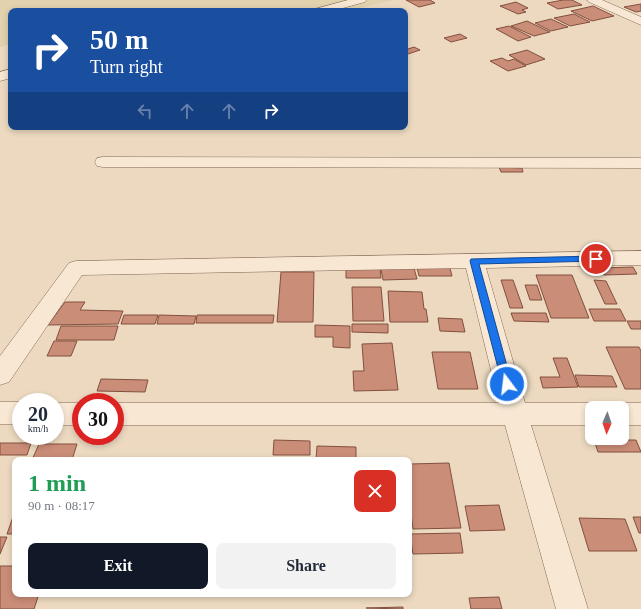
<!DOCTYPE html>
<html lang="en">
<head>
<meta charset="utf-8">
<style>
	body { margin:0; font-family:Georgia,serif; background:#f2f2f3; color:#1f2937; height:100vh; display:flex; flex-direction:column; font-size:15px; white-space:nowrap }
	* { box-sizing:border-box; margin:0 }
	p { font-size:13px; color:#747a83 }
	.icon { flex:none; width:22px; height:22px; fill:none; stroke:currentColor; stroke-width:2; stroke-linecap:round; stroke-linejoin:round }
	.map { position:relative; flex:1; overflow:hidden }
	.drawer { position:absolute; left:12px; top:457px; width:400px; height:140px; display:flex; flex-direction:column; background:#fff; border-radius:8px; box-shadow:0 2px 6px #0003 }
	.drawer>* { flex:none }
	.guide { position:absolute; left:8px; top:8px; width:400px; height:122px; border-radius:8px; box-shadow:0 2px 6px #0003; background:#1a4fa0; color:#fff; overflow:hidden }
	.needle { width:26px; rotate:182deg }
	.fabs { position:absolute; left:585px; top:401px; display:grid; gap:8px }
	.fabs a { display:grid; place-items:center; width:44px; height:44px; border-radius:8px; background:#fff; box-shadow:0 2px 6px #0003; font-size:20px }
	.speed { position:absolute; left:12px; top:393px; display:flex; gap:8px; font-size:20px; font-weight:700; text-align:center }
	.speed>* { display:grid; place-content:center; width:52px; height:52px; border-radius:50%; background:#fff; box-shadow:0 2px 6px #0003; line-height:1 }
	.speed small { font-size:10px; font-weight:400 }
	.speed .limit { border:6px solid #d22; background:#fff; color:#111 }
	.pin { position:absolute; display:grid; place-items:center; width:34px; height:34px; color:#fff; margin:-17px; border:2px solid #fff; border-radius:50%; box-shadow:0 1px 4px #0007 }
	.me { position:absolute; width:44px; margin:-22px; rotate:345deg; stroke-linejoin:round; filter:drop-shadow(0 0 3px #0008) }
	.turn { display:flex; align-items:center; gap:14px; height:84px; padding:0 16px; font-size:18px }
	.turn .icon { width:52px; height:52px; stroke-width:2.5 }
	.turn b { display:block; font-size:28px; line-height:34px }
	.lanes { display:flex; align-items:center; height:38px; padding:0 16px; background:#0003; justify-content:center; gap:20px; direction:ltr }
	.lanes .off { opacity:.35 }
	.round { display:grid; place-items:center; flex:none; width:42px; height:42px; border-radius:8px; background:#f2f2f3 }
	.head { display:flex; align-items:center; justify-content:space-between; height:68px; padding:0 16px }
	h1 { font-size:24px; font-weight:700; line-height:30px; color:#1e9e55 }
	.action { display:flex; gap:8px; margin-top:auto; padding:8px 16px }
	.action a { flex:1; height:46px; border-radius:8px; background:#111827; color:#fff; font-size:16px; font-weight:700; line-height:46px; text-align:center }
	.action a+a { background:#f2f2f3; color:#1f2937 }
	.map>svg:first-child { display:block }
	.farmland { fill:#e2d2ae }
	.building { fill:#ca8d77; stroke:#83503f }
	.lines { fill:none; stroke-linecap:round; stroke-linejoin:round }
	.street-casing { stroke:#856958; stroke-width:1 }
	.street { fill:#f8e7d3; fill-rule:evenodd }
	.route { fill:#1a73e8; stroke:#114b97 }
</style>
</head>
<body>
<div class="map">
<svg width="641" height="609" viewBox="0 0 641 609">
	<rect width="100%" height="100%" fill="#ecd9c0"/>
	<path class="farmland" d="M0,0H395L346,11H11V44L0,47Z"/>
	<g class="building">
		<path d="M406,0H430L435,3L419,7Z"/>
		<path d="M563,0H572L582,5L558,9L547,3Z"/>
		<path d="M516,2L528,8L522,10L526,12L518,14L500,6Z"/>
		<path d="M641,4V11L636,12L624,7Z"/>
		<path d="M593,6L614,16L592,21L571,11Z"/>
		<path d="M574,14L590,22L570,26L554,18Z"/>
		<path d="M551,19L568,27L551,31L535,23Z"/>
		<path d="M527,21L550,32L534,36L511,26Z"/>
		<path d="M509,26L531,37L518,41L496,29Z"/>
		<path d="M460,34L467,38L451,42L444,38Z"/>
		<path d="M414,47L420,50L405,55V50Z"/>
		<path d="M527,50L545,59L526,65L509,55Z"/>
		<path d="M502,58L508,61L514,59L526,66L508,71L490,61Z"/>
		<path d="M499,167L522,168L523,172H501Z"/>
		<path d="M633,267L637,274L604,275L601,268Z"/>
		<path d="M346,268H380L381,278H346Z"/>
		<path d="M414,268L417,279L383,280L381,269Z"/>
		<path d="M417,268H450L452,276H419Z"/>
		<path d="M281,272H314L313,322H277Z"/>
		<path d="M536,275H572L589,318H551Z"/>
		<path d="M501,280H513L523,308H510Z"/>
		<path d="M594,280L606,281L617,304H605Z"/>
		<path d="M525,285H537L542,300H530Z"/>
		<path d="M352,287H381L384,321H353Z"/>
		<path d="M388,291L422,292L424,309H426L428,322H390Z"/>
		<path d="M65,302H85L80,310L123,311L118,324L48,325Z"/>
		<path d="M589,309H620L626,321H594Z"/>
		<path d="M511,313H546L549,322L514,321Z"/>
		<path d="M124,315H158L155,324H121Z"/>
		<path d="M159,315L196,316L194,324H157Z"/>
		<path d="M197,315H274L273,323H196Z"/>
		<path d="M438,318L462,319L465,332L440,331Z"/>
		<path d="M627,321H641V329H631Z"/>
		<path d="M352,324H388V333L352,332Z"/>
		<path d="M315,325L350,326V348L333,347V337H315Z"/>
		<path d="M61,326H118L114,340H56Z"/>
		<path d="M54,341H77L71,356H47Z"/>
		<path d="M392,343L398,390L354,391L353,371H364L362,344Z"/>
		<path d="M606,347H639L641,351V389H625Z"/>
		<path d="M432,352H470L478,389H438Z"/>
		<path d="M553,358H567L578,387L543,388L540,377H560Z"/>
		<path d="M575,375L612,376L617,387H579Z"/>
		<path d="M101,379L148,380L145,392L97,391Z"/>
		<path d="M274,440L310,441V455H273Z"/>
		<path d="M594,440H636L641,452H598Z"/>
		<path d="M0,443H31L27,455H0Z"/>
		<path d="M39,444H77L72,460H32Z"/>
		<path d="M317,446L356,447V460H316Z"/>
		<path d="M449,463L461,528L413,529L409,498V464Z"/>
		<path d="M499,505L505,530L470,531L465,506Z"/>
		<path d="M15,511V534H7Z"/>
		<path d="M633,517H641V533H639Z"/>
		<path d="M579,518L625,519L637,551H589Z"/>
		<path d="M460,533L463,553L413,554L410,534Z"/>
		<path d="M0,537H7L0,554Z"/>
		<path d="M0,566H15V594H39L34,609H0Z"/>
		<path d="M499,597L502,609H471L469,598Z"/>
		<path d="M403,607V609L366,608Z"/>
	</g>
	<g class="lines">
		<defs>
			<g id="street">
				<path d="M348,0H367L365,2L332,11H313L315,9Z"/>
				<path d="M587,0H602L641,17V25L589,2Z"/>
				<path d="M11,69V78L0,81V72Z"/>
				<path d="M103,157L641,158V168L103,167L97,166L95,162L97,158Z"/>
				<path d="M641,251V265L486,268L525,403H592L601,406L602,408H592V425H531L588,609H556L505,425H115V403H499L466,268L82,275L9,382L0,385V356L69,263L76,261Z"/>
				<rect x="0" y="402" width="21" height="22"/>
				<rect x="55" y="403" width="26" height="22"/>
				<path d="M622,403H641V425H622V408H612L613,406Z"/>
			</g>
		</defs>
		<use href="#street" class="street-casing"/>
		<use href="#street" class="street"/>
	</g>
	<path class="route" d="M596,256L598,257L600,259L598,261L479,264L512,384L510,387L507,388L503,387L470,261L471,259Z"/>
</svg>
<div class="fabs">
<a><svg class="needle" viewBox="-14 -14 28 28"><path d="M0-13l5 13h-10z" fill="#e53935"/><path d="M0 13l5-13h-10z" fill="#747a83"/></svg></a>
</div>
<div class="speed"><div>20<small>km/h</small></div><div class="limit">30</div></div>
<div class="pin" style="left:596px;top:259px;background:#d93025"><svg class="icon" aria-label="arrive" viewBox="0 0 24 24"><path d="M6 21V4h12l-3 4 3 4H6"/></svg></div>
<svg class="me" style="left:507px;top:384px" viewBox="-20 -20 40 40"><circle r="17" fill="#1a73e8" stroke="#fff" stroke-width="3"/><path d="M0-11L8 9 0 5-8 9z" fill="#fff"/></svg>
<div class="guide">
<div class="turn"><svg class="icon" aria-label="right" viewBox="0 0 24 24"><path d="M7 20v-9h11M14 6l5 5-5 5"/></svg><div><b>50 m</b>Turn right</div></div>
<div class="lanes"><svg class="icon off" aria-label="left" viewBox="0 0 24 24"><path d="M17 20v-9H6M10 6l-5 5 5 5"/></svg><svg class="icon off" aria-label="ahead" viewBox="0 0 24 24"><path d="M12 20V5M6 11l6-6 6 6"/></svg><svg class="icon off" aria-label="ahead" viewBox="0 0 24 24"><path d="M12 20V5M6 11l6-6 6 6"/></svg><svg class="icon" aria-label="right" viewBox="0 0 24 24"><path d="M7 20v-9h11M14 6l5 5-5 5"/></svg></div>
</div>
<section class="drawer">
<div class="head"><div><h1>1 min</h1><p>90 m · 08:17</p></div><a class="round" style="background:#d93025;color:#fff"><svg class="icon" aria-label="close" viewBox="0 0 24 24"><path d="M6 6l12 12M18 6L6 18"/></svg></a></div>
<div class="action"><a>Exit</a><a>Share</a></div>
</section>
</div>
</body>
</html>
